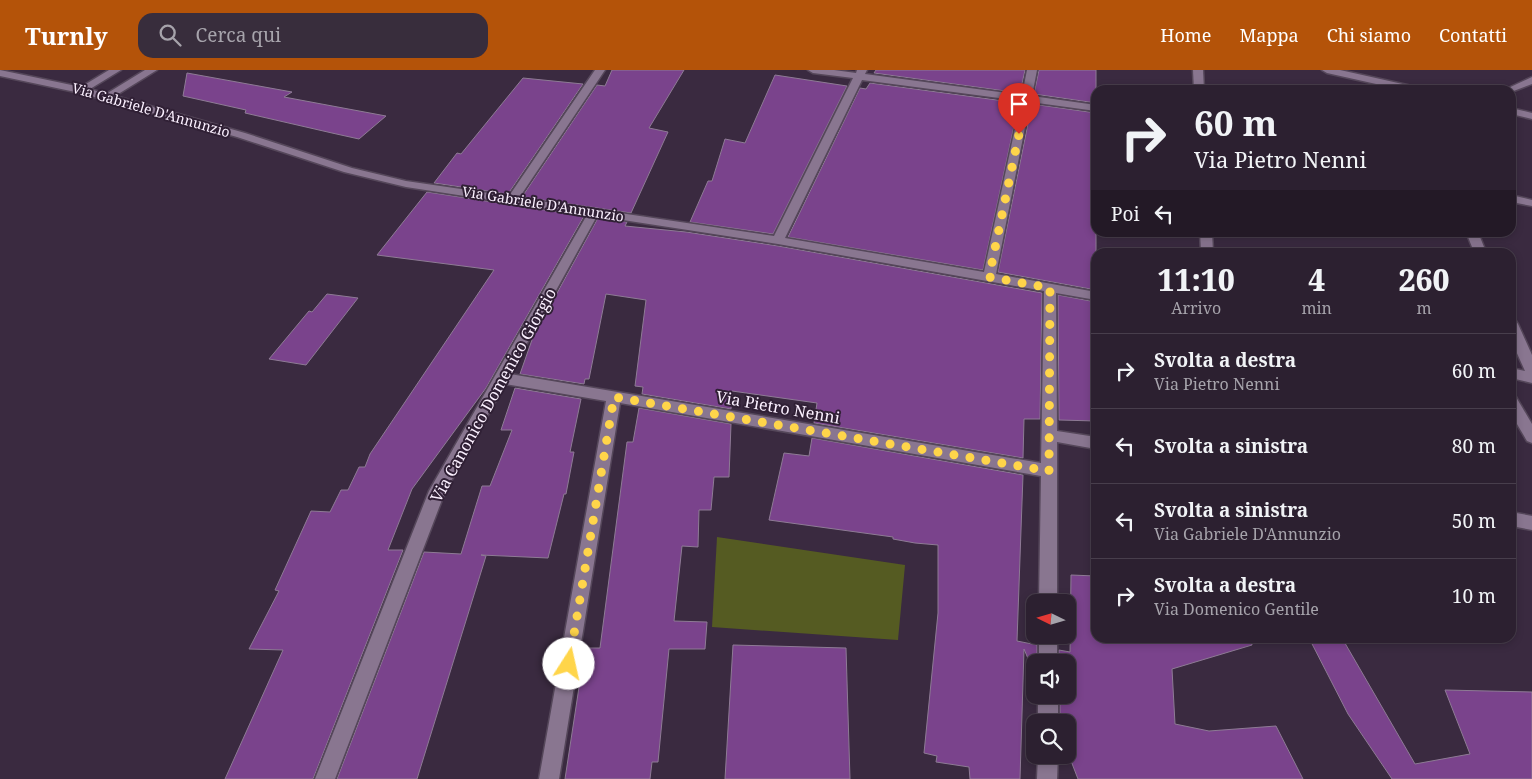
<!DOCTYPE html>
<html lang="it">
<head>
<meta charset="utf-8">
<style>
	body { margin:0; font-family:"Noto Serif",serif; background:#382d3c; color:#f1f3f6; height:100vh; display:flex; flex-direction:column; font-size:19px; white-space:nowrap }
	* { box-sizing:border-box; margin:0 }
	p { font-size:16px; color:#a6a3ab }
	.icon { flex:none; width:28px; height:28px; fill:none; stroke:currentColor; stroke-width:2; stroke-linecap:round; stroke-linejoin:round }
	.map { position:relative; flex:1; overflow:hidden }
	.side { position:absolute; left:1091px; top:178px; width:425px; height:395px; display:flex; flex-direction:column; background:#2c2030; border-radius:15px; box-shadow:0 2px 8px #0003,0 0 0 1px #483e4c }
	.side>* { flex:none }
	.banner { position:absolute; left:1091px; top:15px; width:425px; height:152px; border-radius:15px; box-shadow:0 2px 8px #0003,0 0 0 1px #483e4c; background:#2c2030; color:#f1f3f6; overflow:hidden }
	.needle { width:32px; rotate:275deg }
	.tools { position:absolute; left:1026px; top:524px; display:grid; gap:10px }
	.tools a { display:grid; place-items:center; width:50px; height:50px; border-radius:10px; background:#2c2030; box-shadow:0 2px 8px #0003,0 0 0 1px #483e4c; font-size:25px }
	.pin { position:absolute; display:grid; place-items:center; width:42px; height:42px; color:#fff; margin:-51px -21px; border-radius:50% 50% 50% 0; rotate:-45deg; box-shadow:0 0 5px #0007 }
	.pin .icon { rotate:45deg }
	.me { position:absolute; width:55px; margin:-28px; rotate:10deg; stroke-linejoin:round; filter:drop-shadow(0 0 4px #0008) }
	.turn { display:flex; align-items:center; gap:18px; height:105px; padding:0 20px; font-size:22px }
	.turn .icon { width:65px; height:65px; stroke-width:2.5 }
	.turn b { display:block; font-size:35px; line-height:42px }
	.then { display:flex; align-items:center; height:48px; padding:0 20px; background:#0003; gap:10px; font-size:19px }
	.eta { display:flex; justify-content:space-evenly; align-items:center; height:85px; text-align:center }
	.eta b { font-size:30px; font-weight:800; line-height:35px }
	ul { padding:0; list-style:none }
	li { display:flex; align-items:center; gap:15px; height:75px; padding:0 20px; border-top:1px solid #483e4c }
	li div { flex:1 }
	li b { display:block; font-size:19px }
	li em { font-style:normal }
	header { display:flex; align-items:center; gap:30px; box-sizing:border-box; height:70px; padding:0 25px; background:#b45309; color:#fff }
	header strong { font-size:24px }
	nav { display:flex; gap:28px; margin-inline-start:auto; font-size:18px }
	.search { width:350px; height:45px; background:#382d3c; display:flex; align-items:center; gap:12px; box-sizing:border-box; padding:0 18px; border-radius:15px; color:#a6a3ab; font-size:19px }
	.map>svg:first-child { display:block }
	.green { fill:#555b22 }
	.building { fill:#7a438c; stroke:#8e7b95 }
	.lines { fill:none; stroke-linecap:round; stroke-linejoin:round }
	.minor-casing { stroke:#55475a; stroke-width:3 }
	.minor { fill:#897690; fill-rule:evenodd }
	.route { stroke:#ffd54a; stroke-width:9; stroke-dasharray:0 16.2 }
	.labels { text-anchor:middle; stroke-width:4; stroke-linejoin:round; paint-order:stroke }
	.far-street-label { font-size:14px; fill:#fbf0ff; stroke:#302035 }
	.street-label { font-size:16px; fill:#fbf0ff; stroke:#302035 }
</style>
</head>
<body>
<header>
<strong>Turnly</strong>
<div class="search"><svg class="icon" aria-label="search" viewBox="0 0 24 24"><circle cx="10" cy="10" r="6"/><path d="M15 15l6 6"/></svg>Cerca qui</div>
<nav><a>Home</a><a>Mappa</a><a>Chi siamo</a><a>Contatti</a></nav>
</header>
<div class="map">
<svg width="1532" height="709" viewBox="0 0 1532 709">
	<rect width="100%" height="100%" fill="#3a2a40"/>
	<path class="green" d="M717,467L905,495L898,570L712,557Z"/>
	<g class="building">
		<path d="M612,0H684L649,58L668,62L631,143L522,127L597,15L605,16Z"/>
		<path d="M876,0H1025L1020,23L874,3Z"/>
		<path d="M1039,0H1096V33L1034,24Z"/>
		<path d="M187,3L292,22L284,27L386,46L359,69L332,63L245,43L246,40L183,26Z"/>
		<path d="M775,5L847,16L773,164L690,152L708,111H712L725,69L745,73Z"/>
		<path d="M523,8L583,14L508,124L434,113L457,83L461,84Z"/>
		<path d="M870,13L1019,33L983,200L788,167L860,18L866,19Z"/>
		<path d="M1032,34L1096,43V220L998,202Z"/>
		<path d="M427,122L584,146L486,318L412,419L388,480H403L313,709H225L283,580L249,579L279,521L275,520L311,441L330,442L341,420H348L359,397H365L370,384L494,200L377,185Z"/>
		<path d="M598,148L627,152L625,156L686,162L778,176L1042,223L1040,349H1024L1023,388L814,353L817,333L732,321L731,339L642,324L643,317L635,316L646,230L606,224L589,309H585L584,314L520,304L533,267Z"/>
		<path d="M327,224L358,228L306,295L269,289L309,241L312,242Z"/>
		<path d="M1058,225L1096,232V351L1059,350Z"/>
		<path d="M515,318L581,329L570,382H574L566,424H564L548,488L481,485L486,486L417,709H337L424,482L461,484L482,416H490L512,360H501Z"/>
		<path d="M639,338L731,354L729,407H714L711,440H699L698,477L682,476L674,551L707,552L705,579H669L658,692H652L650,709H565L585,578H600L627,372H633Z"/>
		<path d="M812,368L1023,405L1017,571L1037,575V592H1035V605L1024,579L1020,709H970L969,697L936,692L937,686L924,683L938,543V475L915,473L893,469V467L769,450L784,383L809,386Z"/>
		<path d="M1071,505L1096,506V568H1251L1252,575L1172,599L1175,654L1209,661L1276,656L1303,709H1078L1068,683V652H1060V625H1068V592H1059V580L1070,582Z"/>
		<path d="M1309,568H1342L1415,694L1470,684L1445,620L1532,622V709H1392L1348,644Z"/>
		<path d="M733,575L846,578L850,709H725Z"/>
	</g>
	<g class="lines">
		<defs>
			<g id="minor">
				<path d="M0,0L81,17L109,0H121L90,19L106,24L145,0H157L115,26L245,63L352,98L406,111L509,126L595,0H605L519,128L774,166L853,8L813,3L808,0H834L856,3L857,0H867L865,4L1022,25L1027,0H1037L1032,26L1096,35V41L1030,32L996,204L1096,222V230L1056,223L1057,361L1096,367V379L1057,372V532H1039L1041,406L620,333L559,709H539L606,331L505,314L445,422L335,709H315L429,421L587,145L406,117L344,102L237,67L80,23L0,6ZM862,10L1021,31L984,202L785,168ZM597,146L778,174L1044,221L1041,393L510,304Z"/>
				<path d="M1193,0H1203L1204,20H1194Z"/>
				<path d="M1322,0H1340L1416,17L1421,20H1403L1327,3Z"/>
				<path d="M1532,7V14L1511,22V20H1504Z"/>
				<path d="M1511,38L1532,43V49L1511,44Z"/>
				<path d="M1511,125L1532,130V136L1511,132Z"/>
				<path d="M1200,162H1212L1213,182H1201Z"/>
				<path d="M1466,162H1478L1486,182H1474Z"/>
				<path d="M1511,250L1516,251L1518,254L1532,285V313L1511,308V298L1525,301L1511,270Z"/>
				<path d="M1511,326L1516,327L1532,354V373L1527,371L1511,344Z"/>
				<path d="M1511,442L1532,446V460L1511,456Z"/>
				<rect x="1039" y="565" width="18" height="27"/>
				<rect x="1038" y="625" width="20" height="27"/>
				<path d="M1038,685H1058L1057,709H1037Z"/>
			</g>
		</defs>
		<use href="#minor" class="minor-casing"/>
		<use href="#minor" class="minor"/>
	</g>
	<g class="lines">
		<path class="route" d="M569,594L614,327L1049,401L1050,218L989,207L1019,64"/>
	</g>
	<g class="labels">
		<g class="far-street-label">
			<text transform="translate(151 40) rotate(16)" y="5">Via Gabriele D'Annunzio</text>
			<text transform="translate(543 134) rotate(9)" y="5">Via Gabriele D'Annunzio</text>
		</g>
		<g class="street-label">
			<text transform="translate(493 325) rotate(-61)" y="6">Via Canonico Domenico Giorgio</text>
			<text transform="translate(778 337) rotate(10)" y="6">Via Pietro Nenni</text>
		</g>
	</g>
</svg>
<div class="tools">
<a><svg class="needle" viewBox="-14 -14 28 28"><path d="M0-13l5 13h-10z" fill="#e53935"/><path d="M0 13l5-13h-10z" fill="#a6a3ab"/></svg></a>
<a><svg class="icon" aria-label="sound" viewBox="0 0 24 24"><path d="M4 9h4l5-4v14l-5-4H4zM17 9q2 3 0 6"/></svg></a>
<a><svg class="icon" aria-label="search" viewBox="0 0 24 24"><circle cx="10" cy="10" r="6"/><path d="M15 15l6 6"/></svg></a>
</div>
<div class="pin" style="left:1019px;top:64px;background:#d93025"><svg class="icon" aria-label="arrive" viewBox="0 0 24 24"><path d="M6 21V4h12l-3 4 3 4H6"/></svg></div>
<svg class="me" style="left:569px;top:594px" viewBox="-20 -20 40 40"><circle r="19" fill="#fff"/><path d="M0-13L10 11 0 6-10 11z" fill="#ffd54a"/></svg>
<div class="banner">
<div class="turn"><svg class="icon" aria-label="right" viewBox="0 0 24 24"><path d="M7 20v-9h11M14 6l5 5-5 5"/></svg><div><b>60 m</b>Via Pietro Nenni</div></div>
<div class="then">Poi<svg class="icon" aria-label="left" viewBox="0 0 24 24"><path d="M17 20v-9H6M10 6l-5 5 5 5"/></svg></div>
</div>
<section class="side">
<div class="eta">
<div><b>11:10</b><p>Arrivo</p></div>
<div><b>4</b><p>min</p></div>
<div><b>260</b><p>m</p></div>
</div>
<ul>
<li><svg class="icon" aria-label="right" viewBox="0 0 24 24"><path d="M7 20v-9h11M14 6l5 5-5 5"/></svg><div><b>Svolta a destra</b><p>Via Pietro Nenni</p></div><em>60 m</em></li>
<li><svg class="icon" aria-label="left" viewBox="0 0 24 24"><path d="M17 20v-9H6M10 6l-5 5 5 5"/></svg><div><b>Svolta a sinistra</b></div><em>80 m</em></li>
<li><svg class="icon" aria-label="left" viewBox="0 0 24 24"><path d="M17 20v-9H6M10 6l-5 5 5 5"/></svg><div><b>Svolta a sinistra</b><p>Via Gabriele D'Annunzio</p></div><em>50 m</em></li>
<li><svg class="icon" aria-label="right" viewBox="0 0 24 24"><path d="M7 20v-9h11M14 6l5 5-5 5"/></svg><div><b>Svolta a destra</b><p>Via Domenico Gentile</p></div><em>10 m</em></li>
</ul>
</section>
</div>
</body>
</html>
